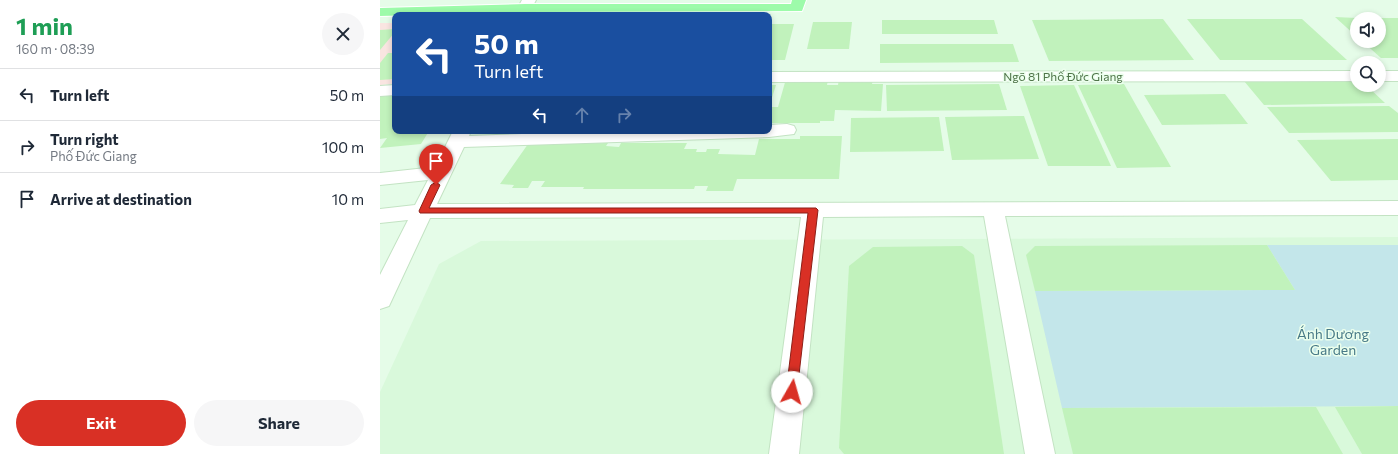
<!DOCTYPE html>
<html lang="en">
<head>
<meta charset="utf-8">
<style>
	body { margin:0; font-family:Commissioner,sans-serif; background:#f6f6f7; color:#1f2937; height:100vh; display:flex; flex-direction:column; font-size:15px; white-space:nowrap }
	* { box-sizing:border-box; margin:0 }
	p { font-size:13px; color:#747a83 }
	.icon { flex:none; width:22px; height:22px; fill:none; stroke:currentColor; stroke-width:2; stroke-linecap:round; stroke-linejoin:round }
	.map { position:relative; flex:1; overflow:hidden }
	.side { display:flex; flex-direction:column; background:#fff; width:380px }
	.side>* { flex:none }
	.guide { position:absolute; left:12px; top:12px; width:380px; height:122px; border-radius:8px; box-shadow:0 2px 6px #0003; background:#1a4fa0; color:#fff; overflow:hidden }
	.buttons { position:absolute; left:970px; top:12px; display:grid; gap:8px }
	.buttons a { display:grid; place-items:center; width:36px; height:36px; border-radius:50%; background:#fff; box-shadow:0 2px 6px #0003; font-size:20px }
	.pin { position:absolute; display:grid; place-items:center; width:34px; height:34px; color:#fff; margin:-41px -17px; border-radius:50% 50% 50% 0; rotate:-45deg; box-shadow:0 0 4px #0007 }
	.pin .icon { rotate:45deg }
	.me { position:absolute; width:44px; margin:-22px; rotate:7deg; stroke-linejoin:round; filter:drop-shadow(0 0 3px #0008) }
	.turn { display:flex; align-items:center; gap:14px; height:84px; padding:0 16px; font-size:18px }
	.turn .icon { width:52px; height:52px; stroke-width:2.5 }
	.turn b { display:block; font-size:28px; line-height:34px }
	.lanes { display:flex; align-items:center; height:38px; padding:0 16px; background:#0003; justify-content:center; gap:20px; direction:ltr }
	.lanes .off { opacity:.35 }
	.round { display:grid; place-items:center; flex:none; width:42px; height:42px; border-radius:21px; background:#f6f6f7 }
	.overview { display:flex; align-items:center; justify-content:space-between; height:68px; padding:0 16px }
	h1 { font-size:24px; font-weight:700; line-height:30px; color:#1e9e55 }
	.primary-button { display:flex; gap:8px; margin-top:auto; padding:8px 16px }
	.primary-button a { flex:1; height:46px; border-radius:24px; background:#d93025; color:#fff; font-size:16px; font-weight:700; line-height:46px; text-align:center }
	.primary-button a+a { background:#f6f6f7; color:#1f2937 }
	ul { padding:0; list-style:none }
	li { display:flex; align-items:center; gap:12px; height:52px; padding:0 16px; border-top:1px solid #e0e1e3 }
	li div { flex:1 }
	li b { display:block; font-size:15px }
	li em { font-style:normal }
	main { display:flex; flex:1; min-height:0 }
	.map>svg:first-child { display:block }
	.residential { fill:#d9f9db }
	.education { fill:#f9e5e1 }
	.green { fill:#c3e6ea }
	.building { fill:#c1f2bc }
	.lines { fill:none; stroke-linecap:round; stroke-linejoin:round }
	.minor-casing { stroke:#c3e3c3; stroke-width:2 }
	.major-casing { stroke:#fff; stroke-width:2 }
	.minor { fill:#fff; fill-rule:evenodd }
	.major { fill:#9dfbaa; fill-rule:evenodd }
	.route { fill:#d93025; stroke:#8d1f18 }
	.labels { text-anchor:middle; stroke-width:3; stroke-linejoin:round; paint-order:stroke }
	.far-street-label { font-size:12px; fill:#50754a; stroke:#ebffed }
	.park-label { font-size:14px; fill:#477987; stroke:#ebffed }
</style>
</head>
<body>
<main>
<section class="side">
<div class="overview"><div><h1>1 min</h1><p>160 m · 08:39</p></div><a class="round"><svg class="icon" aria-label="close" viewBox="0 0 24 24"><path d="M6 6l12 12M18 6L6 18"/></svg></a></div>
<ul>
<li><svg class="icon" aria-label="left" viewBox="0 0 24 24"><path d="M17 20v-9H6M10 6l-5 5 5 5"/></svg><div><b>Turn left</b></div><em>50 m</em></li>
<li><svg class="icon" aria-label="right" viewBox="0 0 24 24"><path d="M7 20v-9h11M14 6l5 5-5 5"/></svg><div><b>Turn right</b><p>Phố Đức Giang</p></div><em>100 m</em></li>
<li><svg class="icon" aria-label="arrive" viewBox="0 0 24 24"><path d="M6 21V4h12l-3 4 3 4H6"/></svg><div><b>Arrive at destination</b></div><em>10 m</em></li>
</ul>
<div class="primary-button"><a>Exit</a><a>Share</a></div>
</section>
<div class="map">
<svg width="1018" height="454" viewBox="0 0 1018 454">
	<rect width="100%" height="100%" fill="#e5fce8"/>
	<path class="residential" d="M1018,237V454H0V392L59,264L101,241Z"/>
	<path class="education" d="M0,23H15V84L0,85Z"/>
	<path class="green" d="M887,245H1018V406L682,408L655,291L915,290Z"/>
	<g class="building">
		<path d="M955,17L977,18V37Z"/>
		<path d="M999,18H1018V58H1001L982,41H999Z"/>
		<path d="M783,19L814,60L669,61L652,20Z"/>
		<path d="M807,19H922L967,60H840Z"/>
		<path d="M502,20H614L618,34H502Z"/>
		<path d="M433,22H472L469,49H427Z"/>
		<path d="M389,24H414L405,60H389Z"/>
		<path d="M15,29V32L0,50V30Z"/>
		<path d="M500,44H633L639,62L500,63Z"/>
		<path d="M8,53H15V79L0,80V63Z"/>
		<path d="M406,79L448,80L447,85H458L459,79L493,80L492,84H503L501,111L455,110L454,121H440V123H389V107H398Z"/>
		<path d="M977,80V85H986L1005,103L884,105L864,81Z"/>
		<path d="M619,84L627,110L507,111L506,85Z"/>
		<path d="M744,84L791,167L737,168L698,85Z"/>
		<path d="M389,85H396L389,107Z"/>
		<path d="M694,85L731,166H668L640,86Z"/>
		<path d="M15,92V131H49L41,144L0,148L7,138L0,139V95Z"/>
		<path d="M845,94L868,124L782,125L764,95Z"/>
		<path d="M1009,106L1018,113V132L909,133L887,107Z"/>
		<path d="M644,116L659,159L572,160L565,117Z"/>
		<path d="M559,117L564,151L470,152L471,118Z"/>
		<path d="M420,136H462L459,179H357L353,191H326L328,186H315L314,189H203L204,187H161L165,181H152L148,188H132L134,185L120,184L148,144L228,143L226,146L239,147L241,143H307L304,149H317L316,152H326L327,149H340L338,154L375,155L379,139H420Z"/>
		<path d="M1018,139V180L951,181L917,140Z"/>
		<path d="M887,245L915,290L655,291L646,255L655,246Z"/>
		<path d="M582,246L594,255L624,454H464L459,448L469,266L493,247Z"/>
		<path d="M1018,406V454H982L955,407Z"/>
		<path d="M936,407L963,454H693L682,408Z"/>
	</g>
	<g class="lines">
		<defs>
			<g id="minor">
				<path d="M142,0H156L148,15H134Z"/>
				<path d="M977,71V81L389,82V72Z"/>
				<rect x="999" y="71" width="19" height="10"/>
				<path d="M15,85V95L0,96V86Z"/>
				<path d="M407,124L414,126L416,130L414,134L389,137L84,147L57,204L1018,201V215L625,216L675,454H645L604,216L443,217L419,454H389L421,217L50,218L9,306L0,309V275L28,220L0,223V209L35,205L48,180L0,185V173L55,167L73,131H91L89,136L229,131H389V125Z"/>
			</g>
			<path id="major" d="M412,0H426L422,11L145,12L0,16V8L145,4H411Z"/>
		</defs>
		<use href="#minor" class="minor-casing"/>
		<use href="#major" class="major-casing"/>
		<use href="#minor" class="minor"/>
		<use href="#major" class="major"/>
	</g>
	<path class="route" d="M56,182L60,185L49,208H436L438,210L417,392L416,395L412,397L407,395L406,392L428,213H40L39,211L51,185Z"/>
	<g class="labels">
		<g class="far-street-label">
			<text x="683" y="81">Ngõ 81 Phố Đức Giang</text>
		</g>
		<g class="park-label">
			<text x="953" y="339">Ánh Dương<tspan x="953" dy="16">Garden</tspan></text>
		</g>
	</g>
</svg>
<div class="buttons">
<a><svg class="icon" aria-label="sound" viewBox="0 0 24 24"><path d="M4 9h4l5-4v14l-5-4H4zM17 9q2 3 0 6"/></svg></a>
<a><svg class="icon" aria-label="search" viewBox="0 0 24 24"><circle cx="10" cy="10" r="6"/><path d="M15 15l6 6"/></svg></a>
</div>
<div class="pin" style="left:56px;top:185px;background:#d93025"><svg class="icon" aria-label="arrive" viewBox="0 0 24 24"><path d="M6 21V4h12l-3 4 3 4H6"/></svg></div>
<svg class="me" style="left:412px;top:392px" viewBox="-20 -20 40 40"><circle r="19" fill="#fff"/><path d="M0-13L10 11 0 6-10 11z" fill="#d93025"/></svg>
<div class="guide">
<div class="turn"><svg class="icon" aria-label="left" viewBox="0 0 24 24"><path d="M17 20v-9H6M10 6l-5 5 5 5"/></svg><div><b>50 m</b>Turn left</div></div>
<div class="lanes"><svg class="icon" aria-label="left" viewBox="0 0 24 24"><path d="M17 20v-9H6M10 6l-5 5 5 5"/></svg><svg class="icon off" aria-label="ahead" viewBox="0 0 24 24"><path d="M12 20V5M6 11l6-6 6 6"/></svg><svg class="icon off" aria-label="right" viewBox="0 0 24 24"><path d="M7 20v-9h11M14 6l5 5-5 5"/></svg></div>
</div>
</div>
</main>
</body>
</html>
